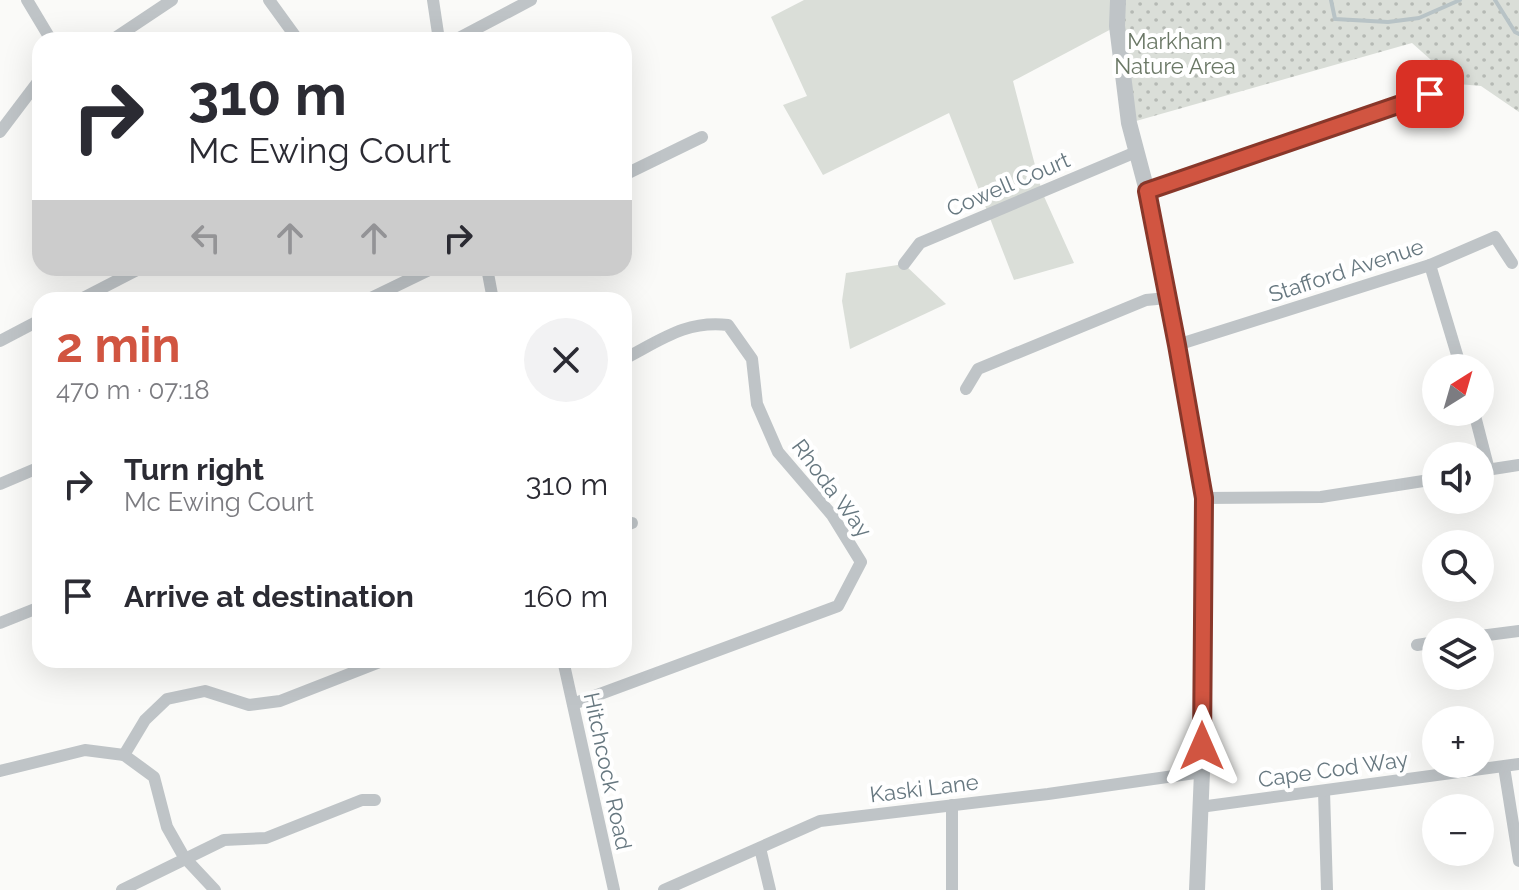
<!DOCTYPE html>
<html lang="en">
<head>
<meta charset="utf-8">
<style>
	body { margin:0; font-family:Raleway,sans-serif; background:#f2f2f3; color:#2b2b33; height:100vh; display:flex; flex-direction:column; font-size:30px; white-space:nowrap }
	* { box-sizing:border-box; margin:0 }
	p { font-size:26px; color:#7c7c81 }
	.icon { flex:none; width:44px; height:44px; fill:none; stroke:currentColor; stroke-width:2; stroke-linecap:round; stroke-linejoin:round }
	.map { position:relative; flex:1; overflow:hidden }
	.sheet { position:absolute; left:32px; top:292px; width:600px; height:376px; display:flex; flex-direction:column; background:#fff; border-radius:24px; box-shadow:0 8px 32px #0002 }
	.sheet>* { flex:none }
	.banner { position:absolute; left:32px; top:32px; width:600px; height:244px; border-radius:24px; box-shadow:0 8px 32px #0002; background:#fff; color:#2b2b33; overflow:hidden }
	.needle { width:52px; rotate:37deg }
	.fabs { position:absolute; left:1422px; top:354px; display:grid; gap:16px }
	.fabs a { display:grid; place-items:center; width:72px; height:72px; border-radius:50%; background:#fff; box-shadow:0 8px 32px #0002; font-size:40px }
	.pin { position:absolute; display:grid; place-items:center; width:68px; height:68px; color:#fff; margin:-34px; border-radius:16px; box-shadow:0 4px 12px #0006 }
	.me { position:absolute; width:88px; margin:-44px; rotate:0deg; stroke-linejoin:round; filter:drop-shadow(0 0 6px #0008) }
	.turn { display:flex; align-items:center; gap:28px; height:168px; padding:0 24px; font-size:36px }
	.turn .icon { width:104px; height:104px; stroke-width:2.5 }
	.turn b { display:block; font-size:56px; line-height:68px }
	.lanes { display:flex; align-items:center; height:76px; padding:0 24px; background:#0003; justify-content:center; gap:40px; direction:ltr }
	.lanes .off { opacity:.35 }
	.round { display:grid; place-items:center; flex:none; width:84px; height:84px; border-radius:42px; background:#f2f2f3 }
	.headline { display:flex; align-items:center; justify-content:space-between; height:136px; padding:0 24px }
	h1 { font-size:48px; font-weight:700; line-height:60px; color:#d15541 }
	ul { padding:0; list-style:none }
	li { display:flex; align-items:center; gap:24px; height:112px; padding:0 24px }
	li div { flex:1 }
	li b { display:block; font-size:30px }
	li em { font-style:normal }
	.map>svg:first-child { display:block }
	.grass { fill:#daded8 }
	.park { fill:url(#park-dots) }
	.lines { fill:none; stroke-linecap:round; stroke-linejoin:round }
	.stream { stroke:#b8c3c6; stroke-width:4 }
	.minor { stroke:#bfc4c7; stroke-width:12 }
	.tertiary { stroke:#bfc4c7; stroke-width:16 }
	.route-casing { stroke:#88372a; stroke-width:20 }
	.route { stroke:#d15541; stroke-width:14 }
	.labels { text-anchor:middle; stroke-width:8; stroke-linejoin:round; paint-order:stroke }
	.park-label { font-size:22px; fill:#6b7866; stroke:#fff }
	.street-label { font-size:22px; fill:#677880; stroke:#fff }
</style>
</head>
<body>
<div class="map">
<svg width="1519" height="890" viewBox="0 0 1519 890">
	<defs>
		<pattern id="park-dots" width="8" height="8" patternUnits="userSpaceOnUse" patternTransform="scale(2)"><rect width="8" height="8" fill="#daded8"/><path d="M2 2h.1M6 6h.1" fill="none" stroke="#b5b9b4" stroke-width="1.8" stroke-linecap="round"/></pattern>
	</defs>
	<rect width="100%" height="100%" fill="#fafaf8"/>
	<g class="grass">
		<path d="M804,0H1118L1117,26L1013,81L1042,192L1074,263L1014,280L949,113L823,175L783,105L807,96L771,17Z"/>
		<path d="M904,264L946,304L850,349L842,301L846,273Z"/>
	</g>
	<path class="park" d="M1118,0H1519V112L1481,86L1458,84L1412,43L1129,123Z"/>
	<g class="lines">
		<g class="stream">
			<path d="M1331,0L1335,19L1388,22L1419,18L1460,0"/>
			<path d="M1495,0L1515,32L1519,34"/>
		</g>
		<g class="minor">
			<path d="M27,0L51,40"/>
			<path d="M269,0L298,40"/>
			<path d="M433,0L439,40"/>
			<path d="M112,40L172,0"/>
			<path d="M455,40L531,0"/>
			<path d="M0,132L40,79"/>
			<path d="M624,175L702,137"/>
			<path d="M1147,191L1458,84"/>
			<path d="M904,264L920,243L1136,152"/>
			<path d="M1430,265L1461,368"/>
			<path d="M487,268L493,300"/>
			<path d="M79,300L141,268"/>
			<path d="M367,300L433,268"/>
			<path d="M0,341L40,320"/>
			<path d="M1177,345L1430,265L1495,237L1512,263"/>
			<path d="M966,389L978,369L1146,300L1167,298"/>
			<path d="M1474,412L1489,470"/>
			<path d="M1480,471L1519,465"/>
			<path d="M0,484L40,467"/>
			<path d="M1204,498L1321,497L1436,479"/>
			<path d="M624,526L632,523"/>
			<path d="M0,623L40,607"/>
			<path d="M1480,636L1519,631"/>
			<path d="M1417,645L1436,642"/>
			<path d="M563,660L614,890"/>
			<path d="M573,704L838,606L861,562L832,515L778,452L757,404L752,359L728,325C686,320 661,340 624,359"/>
			<path d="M124,755L145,720L167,699L205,691L249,705L280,701L385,660"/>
			<path d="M1504,767L1519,861"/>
			<path d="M0,771L85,750L124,755L154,777L167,827L184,857L215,890"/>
			<path d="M1324,791L1327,890"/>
			<path d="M952,805V890"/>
			<path d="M1200,807L1519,764"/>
			<path d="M760,848L770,890"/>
			<path d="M122,890L224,840L266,838L362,800H375"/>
			<path d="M664,890L820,821L1048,794L1202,772"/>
		</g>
		<path class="tertiary" d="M1118,0L1117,26L1129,123L1147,191L1177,345L1204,498L1202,772L1197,890"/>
	</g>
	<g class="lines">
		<defs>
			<path id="route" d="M1202,746L1204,498L1177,345L1147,191L1430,94"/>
		</defs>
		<use href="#route" class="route-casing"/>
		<use href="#route" class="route"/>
	</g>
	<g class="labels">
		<g class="park-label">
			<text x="1175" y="49">Markham<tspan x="1175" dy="25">Nature Area</tspan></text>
		</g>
		<g class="street-label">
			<text transform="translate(1008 184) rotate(-23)" y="8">Cowell Court</text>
			<text transform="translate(1346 270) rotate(-18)" y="8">Stafford Avenue</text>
			<text transform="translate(832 488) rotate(53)" y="8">Rhoda Way</text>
			<text transform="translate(1333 769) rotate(-8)" y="8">Cape Cod Way</text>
			<text transform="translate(608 771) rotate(78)" y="8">Hitchcock Road</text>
			<text transform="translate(924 788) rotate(-7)" y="8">Kaski Lane</text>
		</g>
	</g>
</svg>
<div class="fabs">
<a><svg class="needle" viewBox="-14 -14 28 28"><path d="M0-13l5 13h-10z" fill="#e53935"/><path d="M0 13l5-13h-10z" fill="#7c7c81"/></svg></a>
<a><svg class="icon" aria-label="sound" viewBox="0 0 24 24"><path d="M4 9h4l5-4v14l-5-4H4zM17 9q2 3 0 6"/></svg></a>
<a><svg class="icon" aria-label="search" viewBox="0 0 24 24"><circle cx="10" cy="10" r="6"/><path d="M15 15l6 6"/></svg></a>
<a><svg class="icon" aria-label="layers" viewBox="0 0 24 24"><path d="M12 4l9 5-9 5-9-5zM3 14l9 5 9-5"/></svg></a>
<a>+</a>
<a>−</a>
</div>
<div class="pin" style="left:1430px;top:94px;background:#d93025"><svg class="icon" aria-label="arrive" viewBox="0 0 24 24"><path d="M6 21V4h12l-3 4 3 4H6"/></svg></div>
<svg class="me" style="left:1202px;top:746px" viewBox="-20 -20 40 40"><path d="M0-17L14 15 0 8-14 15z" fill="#d15541" stroke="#fff" stroke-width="4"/></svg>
<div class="banner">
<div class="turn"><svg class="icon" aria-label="right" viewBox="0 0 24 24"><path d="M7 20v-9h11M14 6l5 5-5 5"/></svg><div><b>310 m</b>Mc Ewing Court</div></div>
<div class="lanes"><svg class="icon off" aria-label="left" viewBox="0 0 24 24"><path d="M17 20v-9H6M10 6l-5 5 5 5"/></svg><svg class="icon off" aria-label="ahead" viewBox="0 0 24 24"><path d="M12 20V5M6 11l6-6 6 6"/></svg><svg class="icon off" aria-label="ahead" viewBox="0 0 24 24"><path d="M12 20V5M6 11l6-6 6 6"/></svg><svg class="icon" aria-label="right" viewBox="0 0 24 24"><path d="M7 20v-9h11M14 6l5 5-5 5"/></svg></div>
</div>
<section class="sheet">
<div class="headline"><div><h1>2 min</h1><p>470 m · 07:18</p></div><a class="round"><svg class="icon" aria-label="close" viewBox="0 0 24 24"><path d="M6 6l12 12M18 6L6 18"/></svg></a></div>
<ul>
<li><svg class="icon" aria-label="right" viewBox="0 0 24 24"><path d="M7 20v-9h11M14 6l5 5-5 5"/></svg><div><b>Turn right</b><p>Mc Ewing Court</p></div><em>310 m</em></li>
<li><svg class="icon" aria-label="arrive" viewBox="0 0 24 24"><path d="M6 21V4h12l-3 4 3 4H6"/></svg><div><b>Arrive at destination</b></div><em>160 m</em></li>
</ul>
</section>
</div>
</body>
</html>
